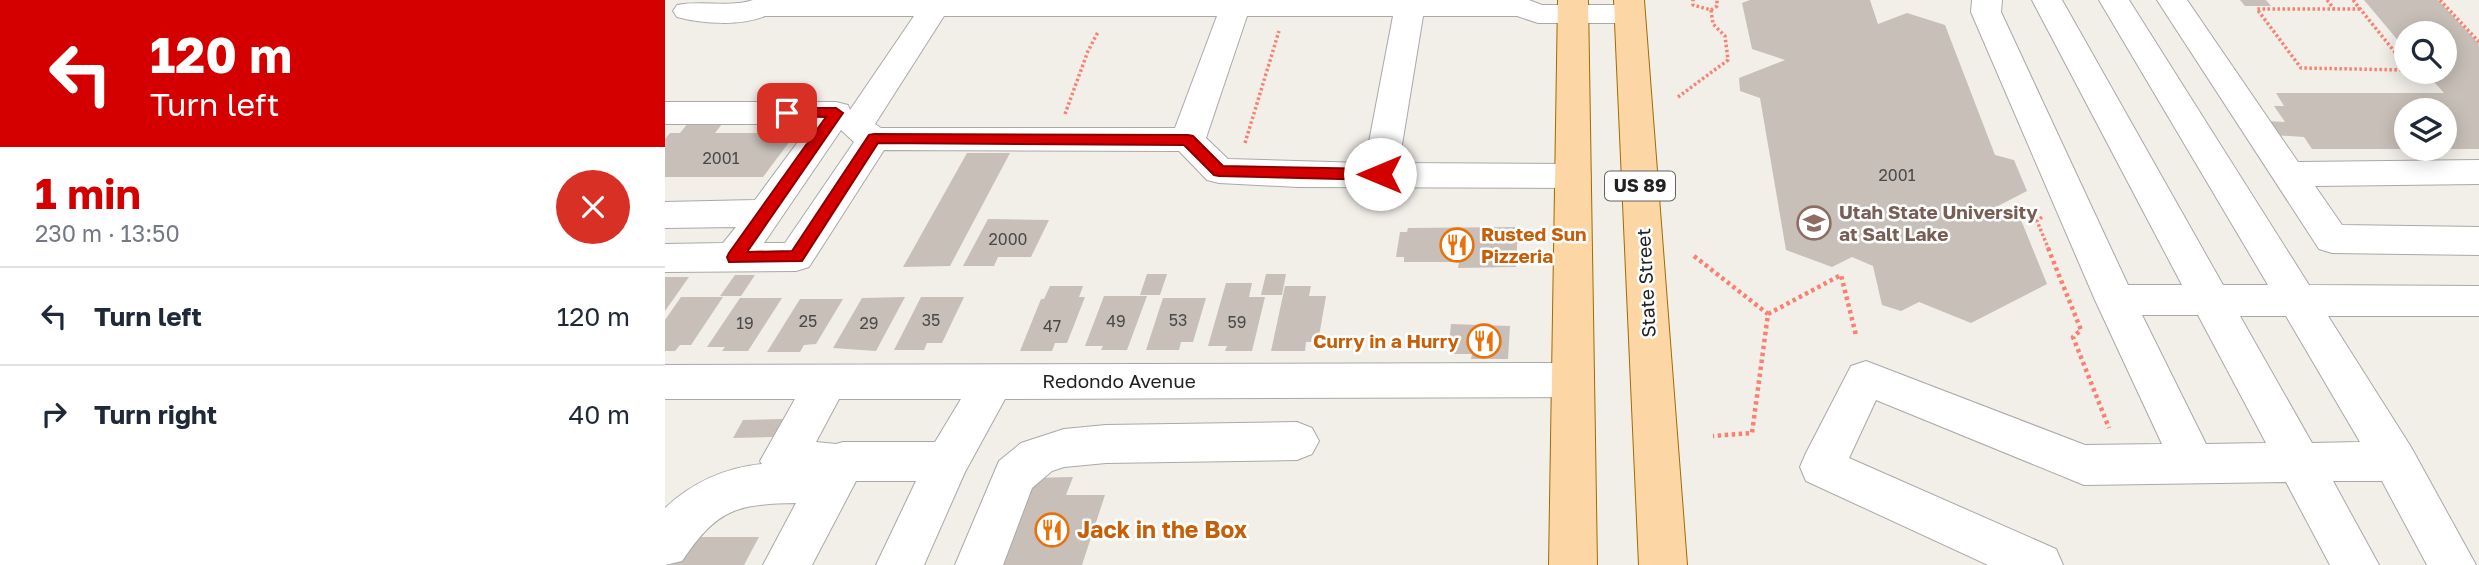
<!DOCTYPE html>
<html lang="en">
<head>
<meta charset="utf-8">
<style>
	body { margin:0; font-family:"Golos Text",sans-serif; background:#f2f2f3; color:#1f2937; height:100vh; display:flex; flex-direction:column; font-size:26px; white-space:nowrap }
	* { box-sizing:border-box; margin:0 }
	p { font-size:23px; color:#747a83 }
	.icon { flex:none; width:38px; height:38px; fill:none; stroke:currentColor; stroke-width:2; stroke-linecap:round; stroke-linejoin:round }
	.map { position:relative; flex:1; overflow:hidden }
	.panel { display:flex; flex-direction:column; background:#fff; width:665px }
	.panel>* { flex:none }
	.guide { background:#d40000; color:#fff; overflow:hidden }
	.buttons { position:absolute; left:1729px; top:21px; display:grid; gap:14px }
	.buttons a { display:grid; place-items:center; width:63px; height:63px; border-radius:50%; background:#fff; box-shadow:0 4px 18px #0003; font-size:35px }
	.pin { position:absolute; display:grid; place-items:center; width:60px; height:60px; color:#fff; margin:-30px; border-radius:14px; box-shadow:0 4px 10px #0006 }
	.me { position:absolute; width:77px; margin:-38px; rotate:270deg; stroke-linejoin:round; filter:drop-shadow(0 0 5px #0008) }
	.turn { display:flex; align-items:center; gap:24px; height:147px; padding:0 35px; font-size:32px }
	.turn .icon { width:91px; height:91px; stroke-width:2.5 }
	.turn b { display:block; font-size:49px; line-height:60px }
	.round { display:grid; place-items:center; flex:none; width:74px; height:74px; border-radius:37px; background:#f2f2f3 }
	.overview { display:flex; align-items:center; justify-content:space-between; height:119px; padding:0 35px }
	h1 { font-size:42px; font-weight:700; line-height:52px; color:#d40000 }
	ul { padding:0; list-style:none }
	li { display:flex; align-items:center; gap:21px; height:98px; padding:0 35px; border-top:2px solid #e0e1e3 }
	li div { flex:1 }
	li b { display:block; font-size:26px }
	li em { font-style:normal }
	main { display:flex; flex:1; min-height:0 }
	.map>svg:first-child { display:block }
	.building { fill:#c7bfb8 }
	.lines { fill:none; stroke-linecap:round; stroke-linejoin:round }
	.minor-casing { stroke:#a9a9a9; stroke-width:2 }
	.major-casing { stroke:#a06b00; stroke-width:2 }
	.path-far1 { stroke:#fa8072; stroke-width:3.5; stroke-dasharray:2.5 2.5; stroke-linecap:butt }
	.path { stroke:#fa8072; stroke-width:4.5; stroke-dasharray:3.5 3.5; stroke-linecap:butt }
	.minor { fill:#fff; fill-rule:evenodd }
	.major { fill:#fcd6a4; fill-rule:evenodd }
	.route { fill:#d40000; stroke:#8a0000; stroke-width:2 }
	.labels { text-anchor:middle; stroke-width:5; stroke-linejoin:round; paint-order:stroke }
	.number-label { font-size:16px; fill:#4b4948 }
	.shield { fill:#fff; stroke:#646464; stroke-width:2 }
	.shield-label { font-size:18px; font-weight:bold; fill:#222 }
	.education-label { font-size:19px; font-weight:bold; fill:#785e54; stroke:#fff; text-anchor:start }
	.food-label { font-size:19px; font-weight:bold; fill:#c56008; stroke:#fff; text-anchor:start }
	.street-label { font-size:19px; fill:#222; stroke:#fff }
	.near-food-label { font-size:23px; font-weight:bold; fill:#c56008; stroke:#fff; text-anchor:start }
</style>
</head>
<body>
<main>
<section class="panel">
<div class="guide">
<div class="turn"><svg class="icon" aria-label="left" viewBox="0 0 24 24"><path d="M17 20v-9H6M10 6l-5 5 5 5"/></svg><div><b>120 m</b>Turn left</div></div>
</div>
<div class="overview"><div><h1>1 min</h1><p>230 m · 13:50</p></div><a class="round" style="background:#d93025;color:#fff"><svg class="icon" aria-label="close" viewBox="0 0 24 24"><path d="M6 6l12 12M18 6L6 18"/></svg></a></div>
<ul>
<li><svg class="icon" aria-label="left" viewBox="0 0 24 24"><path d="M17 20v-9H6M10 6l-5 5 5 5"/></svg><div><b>Turn left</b></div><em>120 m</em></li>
<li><svg class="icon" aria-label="right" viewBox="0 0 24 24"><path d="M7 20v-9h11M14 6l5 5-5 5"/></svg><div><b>Turn right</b></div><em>40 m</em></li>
</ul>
</section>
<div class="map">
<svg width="1814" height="565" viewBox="0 0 1814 565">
	<rect width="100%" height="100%" fill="#f2efe9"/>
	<g class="building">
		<path d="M1085,0H1205L1213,24L1242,13L1280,25L1330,155L1349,160L1362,191L1331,207L1354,215L1382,284L1306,323L1254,302L1236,311L1217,305L1208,266L1187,257L1167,267L1121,250L1095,98L1075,91L1074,78L1120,60L1087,49L1077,3Z"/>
		<path d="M1575,0H1601L1606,6H1580Z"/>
		<path d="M1699,0H1773L1814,44V149H1780V110H1741V149H1647L1639,137L1608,135L1599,121L1620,122L1609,106H1619L1611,93H1779L1760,72H1780V33H1741V50Z"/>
		<path d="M41,101H75L50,133H131L98,177H0V139L5,133H15Z"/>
		<path d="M302,153H345L285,266L238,267Z"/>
		<path d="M323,219L384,220L366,257H333L329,266H298Z"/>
		<path d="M853,227L851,267L793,268L794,262H739V257H731L735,232H742L743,228Z"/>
		<path d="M482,274H502L495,295H475Z"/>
		<path d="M601,274H621L617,295H596Z"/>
		<path d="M70,275H90L76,296H55Z"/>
		<path d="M0,277H24L0,311Z"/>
		<path d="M561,283H587L584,297H600L587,351H560L562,346H543Z"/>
		<path d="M385,286H418L414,297H420L402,343H390L387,351H355L376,299H379Z"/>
		<path d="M620,286H646L644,296H661L653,342H641L640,351H606Z"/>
		<path d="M439,296H482L462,350H436L438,346H420Z"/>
		<path d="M16,297H58L26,345H15L10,351H0V320Z"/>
		<path d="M240,297L211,351L168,348L197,298Z"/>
		<path d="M256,297H299L277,343H262L259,350H229Z"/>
		<path d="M75,298H117L83,351H57L60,347H42Z"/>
		<path d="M498,298H541L528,342H516L514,350H481Z"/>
		<path d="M135,299H178L151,344L139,345L135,352H102Z"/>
		<path d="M786,324L845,326L843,359H806L807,354H783Z"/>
		<path d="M118,419L108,437L68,438L78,420Z"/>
		<path d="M408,477L401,495H440L417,565H333L366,478Z"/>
		<path d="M22,537H94L79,565H5Z"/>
	</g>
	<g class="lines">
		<defs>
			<g id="minor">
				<path d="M88,0H864L877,5H965L976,8L980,14L976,20L965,23H873L852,16H758L734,163L908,164L920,167L926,176L920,185L908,188L633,187L554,183L542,180L514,151L219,150L144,267L131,271L0,272V244L58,243L71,227L0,228V202L90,200L146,124H0V102H171L183,105L185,110L249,16H100C76,26 38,24 12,17L8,11L12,5C37,0 64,8 88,0ZM279,16H552L510,128H216L210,124ZM582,16H728L700,163L563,159L541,138ZM176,130L189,142L120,243H99Z"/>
				<path d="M1307,0H1337L1336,12L1463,285H1517L1367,0H1397L1558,285H1603L1434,0H1464L1644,285L1814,286V316H1663L1746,447L1811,565H1762L1717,481H1668L1714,565H1665L1621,482L1419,485L1211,400L1184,458L1391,549L1398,565H1323L1141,481L1135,467L1141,453L1186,366L1201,361L1420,445L1497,444L1430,300L1306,12ZM1477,315H1533L1601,443L1541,444ZM1575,316H1621L1695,442L1647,443Z"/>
				<path d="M1492,0H1522L1633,162L1814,160V184L1650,186L1677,225L1814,227V255L1667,253L1654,249Z"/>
				<path d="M908,363L923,368L929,380L923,392L908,397L340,399L300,472L259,565H211L251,481H191L147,565H98L131,503C69,504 52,510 17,561L0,565V508C28,482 59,468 97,464L95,461L130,399H0V365ZM174,399H296L270,442H178L171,444L151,442Z"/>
				<path d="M632,422L647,428L654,441L647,454L632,460L441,463L399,467L387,471L367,488L338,565H290L334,461L356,443L399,429L441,425Z"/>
			</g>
			<g id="major">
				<path d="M893,0H923L932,565H884Z"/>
				<path d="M949,0H979L1022,565H974Z"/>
			</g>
		</defs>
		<use href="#minor" class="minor-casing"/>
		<use href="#major" class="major-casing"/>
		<g class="path-far1">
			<path d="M1662,0L1669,9"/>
			<path d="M1688,0L1741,66"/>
			<path d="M1775,0L1814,42"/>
			<path d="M1695,9H1592L1636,68L1741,70"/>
			<path d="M1046,10L1052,6V0"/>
			<path d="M1746,72L1755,83"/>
			<path d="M1013,97L1063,60L1060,36L1048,24L1046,10L1028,5V0"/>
			<path d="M400,114L423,51L433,32"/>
			<path d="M580,143L614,31"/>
			<path d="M1377,217L1372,221L1384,250"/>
		</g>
		<g class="path">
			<path d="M1383,248L1416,330L1408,337L1444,428"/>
			<path d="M1029,256L1103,314L1087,433L1048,436"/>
			<path d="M1103,314L1176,275L1191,335"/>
		</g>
		<use href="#minor" class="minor"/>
		<use href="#major" class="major"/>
	</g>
	<path class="route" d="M122,108H171L178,113L82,252L127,251L204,135L209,134L523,135L528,136L558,166L715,169L722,174L715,180L554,176L549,175L519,145L213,143L137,261L64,262L62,257L64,253L161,117L117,116L115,113Z"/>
	<defs>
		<symbol id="university-ring" viewBox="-11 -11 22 22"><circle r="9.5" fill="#fff" stroke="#8d6e63" stroke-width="1.5"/><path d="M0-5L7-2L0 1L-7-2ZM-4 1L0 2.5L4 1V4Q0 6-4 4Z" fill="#8d6e63"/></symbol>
		<symbol id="restaurant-ring" viewBox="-11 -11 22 22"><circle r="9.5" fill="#fff" stroke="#e8710a" stroke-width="1.5"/><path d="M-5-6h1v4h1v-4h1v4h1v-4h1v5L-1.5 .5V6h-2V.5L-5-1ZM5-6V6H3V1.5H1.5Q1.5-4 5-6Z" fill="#e8710a"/></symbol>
	</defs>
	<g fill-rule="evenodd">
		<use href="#university-ring" x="1130" y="204" width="38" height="38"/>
		<use href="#restaurant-ring" x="773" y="226" width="38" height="38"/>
		<use href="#restaurant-ring" x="800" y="322" width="38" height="38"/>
		<use href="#restaurant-ring" x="368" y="511" width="38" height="38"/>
	</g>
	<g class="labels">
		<g class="number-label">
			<text x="56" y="164">2001</text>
			<text x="1232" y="181">2001</text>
			<text x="343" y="245">2000</text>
			<text x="266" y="326">35</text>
			<text x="513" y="326">53</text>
			<text x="143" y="327">25</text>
			<text x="451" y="327">49</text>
			<text x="572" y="328">59</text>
			<text x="80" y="329">19</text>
			<text x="204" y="329">29</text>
			<text x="387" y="332">47</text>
		</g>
		<rect class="shield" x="940" y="171.5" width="70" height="29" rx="5"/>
		<g class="shield-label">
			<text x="975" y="192">US 89</text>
		</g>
		<g class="education-label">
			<text x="1174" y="219">Utah State University<tspan x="1174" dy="22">at Salt Lake</tspan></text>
		</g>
		<g class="food-label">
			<text x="816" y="241">Rusted Sun<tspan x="816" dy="22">Pizzeria</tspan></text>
			<text x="794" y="348" text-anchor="end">Curry in a Hurry</text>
		</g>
		<g class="street-label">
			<text transform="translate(981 283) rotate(-93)" y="7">State Street</text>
			<text x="454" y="388">Redondo Avenue</text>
		</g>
		<g class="near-food-label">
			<text x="412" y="538">Jack in the Box</text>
		</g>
	</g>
</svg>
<div class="buttons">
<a><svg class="icon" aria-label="search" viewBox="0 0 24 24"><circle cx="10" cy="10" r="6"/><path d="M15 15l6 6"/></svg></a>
<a><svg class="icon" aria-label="layers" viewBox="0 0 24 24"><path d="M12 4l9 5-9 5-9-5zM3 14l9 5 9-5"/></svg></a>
</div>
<div class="pin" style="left:122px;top:113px;background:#d93025"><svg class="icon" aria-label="arrive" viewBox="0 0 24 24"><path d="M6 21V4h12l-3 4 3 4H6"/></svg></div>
<svg class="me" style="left:715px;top:174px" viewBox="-20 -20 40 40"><circle r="19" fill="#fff"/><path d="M0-13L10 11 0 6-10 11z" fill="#d40000"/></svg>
</div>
</main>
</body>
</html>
